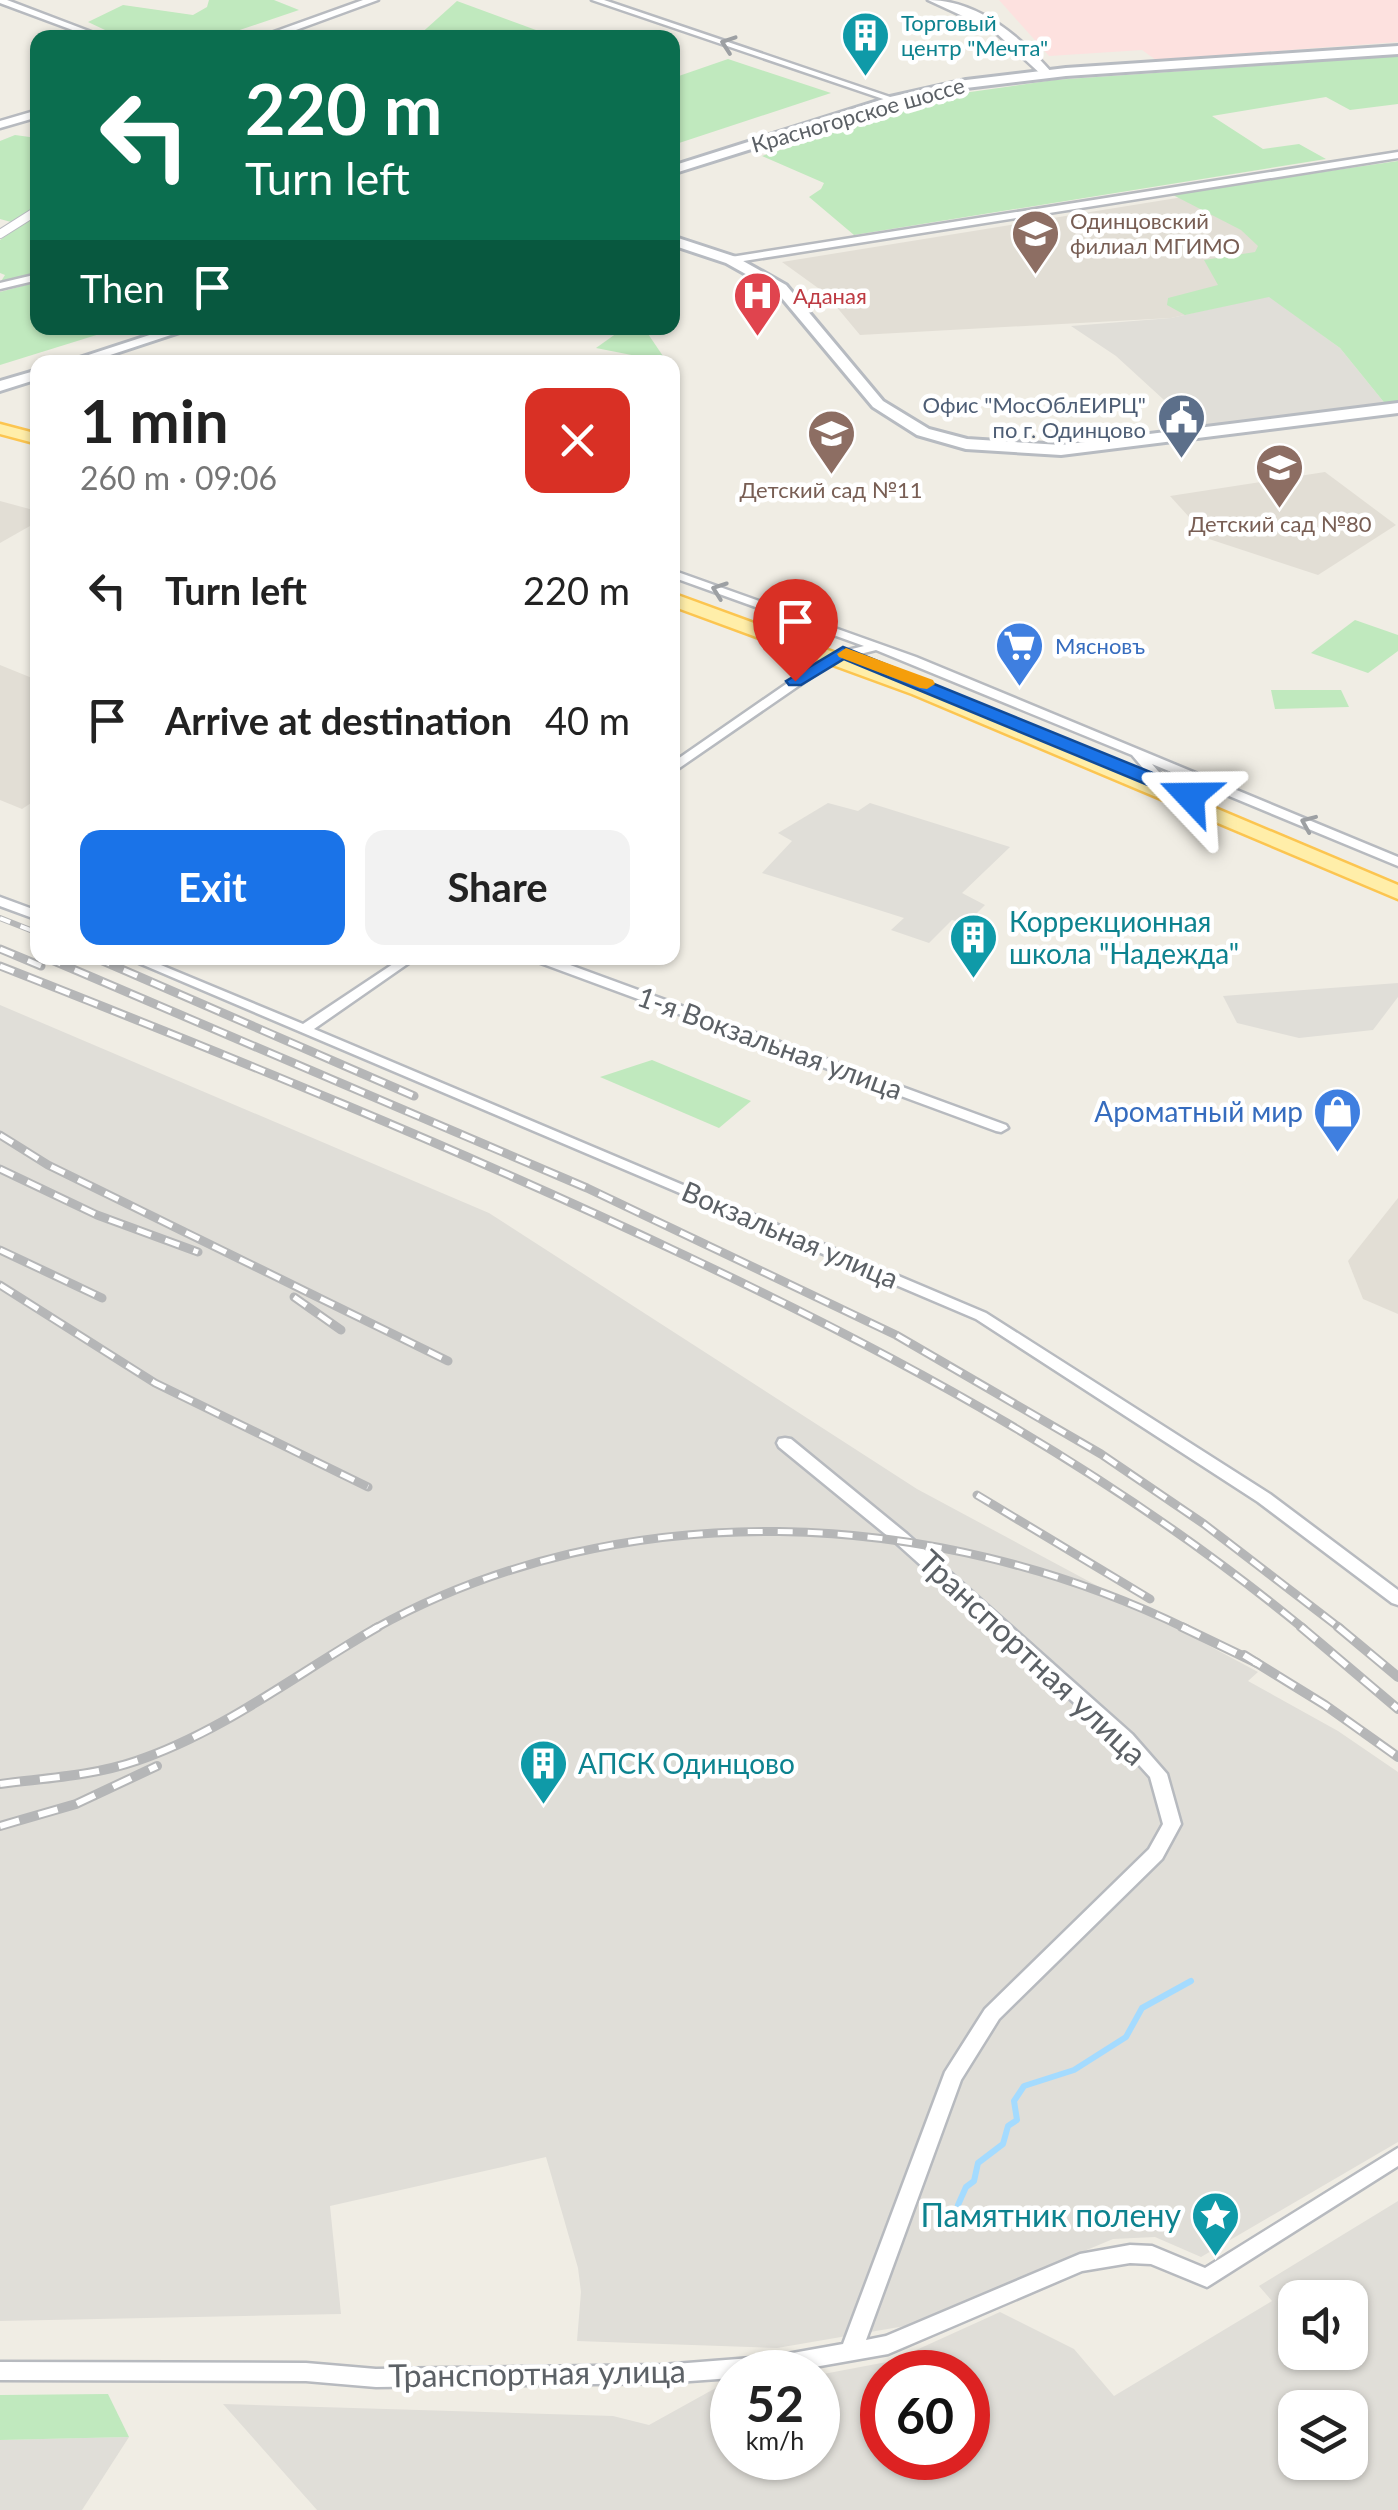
<!DOCTYPE html>
<html lang="en">
<head>
<meta charset="utf-8">
<style>
	body { margin:0; font-family:Lato,sans-serif; background:#f2f2f2; color:#222; height:100vh; display:flex; flex-direction:column; font-size:38px; white-space:nowrap }
	* { box-sizing:border-box; margin:0 }
	p { font-size:32px; color:#767676 }
	.icon { flex:none; width:55px; height:55px; fill:none; stroke:currentColor; stroke-width:2; stroke-linecap:round; stroke-linejoin:round }
	.map { position:relative; flex:1; overflow:hidden }
	.sheet { position:absolute; left:30px; top:355px; width:650px; height:610px; display:flex; flex-direction:column; background:#fff; border-radius:20px; box-shadow:0 2px 8px #0004 }
	.sheet>* { flex:none }
	.hud { position:absolute; left:30px; top:30px; width:650px; height:305px; border-radius:20px; box-shadow:0 2px 8px #0004; background:#0b6e4f; color:#fff; overflow:hidden }
	.fabs { position:absolute; left:1278px; top:2280px; display:grid; gap:20px }
	.fabs a { display:grid; place-items:center; width:90px; height:90px; border-radius:20px; background:#fff; box-shadow:0 2px 8px #0004; font-size:50px }
	.speed { position:absolute; left:710px; top:2350px; display:flex; gap:20px; font-size:50px; font-weight:700; text-align:center }
	.speed>* { display:grid; place-content:center; width:130px; height:130px; border-radius:50%; background:#fff; box-shadow:0 2px 8px #0004; line-height:1 }
	.speed small { font-size:25px; font-weight:400 }
	.speed .limit { border:15px solid #d22; background:#fff; color:#111 }
	.pin { position:absolute; display:grid; place-items:center; width:85px; height:85px; color:#fff; margin:-102px -42px; border-radius:50% 50% 50% 0; rotate:-45deg; box-shadow:0 0 10px #0007 }
	.pin .icon { rotate:45deg }
	.me { position:absolute; width:110px; margin:-55px; rotate:293deg; stroke-linejoin:round; filter:drop-shadow(0 0 8px #0008) }
	.turn { display:flex; align-items:center; gap:35px; height:210px; padding:0 50px; font-size:45px }
	.turn .icon { width:130px; height:130px; stroke-width:2.5 }
	.turn b { display:block; font-size:70px; line-height:85px }
	.then { display:flex; align-items:center; height:95px; padding:0 50px; background:#0003; gap:20px; font-size:38px }
	.round { display:grid; place-items:center; flex:none; width:105px; height:105px; border-radius:20px; background:#f2f2f2 }
	.headline { display:flex; align-items:center; justify-content:space-between; height:170px; padding:0 50px }
	h1 { font-size:60px; font-weight:700; line-height:75px }
	.cta { display:flex; gap:20px; margin-top:auto; padding:20px 50px }
	.cta a { flex:1; height:115px; border-radius:20px; background:#1a73e8; color:#fff; font-size:40px; font-weight:700; line-height:115px; text-align:center }
	.cta a+a { background:#f2f2f2; color:#222 }
	ul { padding:0; list-style:none }
	li { display:flex; align-items:center; gap:30px; height:130px; padding:0 50px }
	li div { flex:1 }
	li b { display:block; font-size:38px }
	li em { font-style:normal }
	.map>svg:first-child { display:block }
	.industrial { fill:#e0ded8; fill-rule:evenodd }
	.education { fill:#e2ded5 }
	.medical { fill:#fde1df }
	.green { fill:#c0e9be }
	.lines { fill:none; stroke-linecap:round; stroke-linejoin:round }
	.stream { stroke:#a4dbff; stroke-width:6 }
	.pedestrian-casing { stroke:#b7babf; stroke-width:10 }
	.minor-casing { stroke:#b7babf; stroke-width:5 }
	.tertiary-casing { stroke:#b7babf; stroke-width:5 }
	.secondary-casing { stroke:#b7bbc1; stroke-width:6 }
	.primary-casing { stroke:#fcc550; stroke-width:5 }
	.pedestrian { stroke:#fff; stroke-width:8 }
	.minor { fill:#fff; fill-rule:evenodd }
	.tertiary { fill:#fff; fill-rule:evenodd }
	.secondary { fill:#fff; fill-rule:evenodd }
	.primary { fill:#ffeea9; fill-rule:evenodd }
	.rail-far2-casing { stroke:#b5b6b7; stroke-width:6 }
	.rail-far1-casing { stroke:#b5b6b7; stroke-width:9 }
	.rail-casing { stroke:#b5b6b7; stroke-width:10 }
	.rail-far2 { stroke:#fff; stroke-width:4; stroke-dasharray:11; stroke-linecap:butt }
	.rail-far1 { stroke:#fff; stroke-width:5; stroke-dasharray:15; stroke-linecap:butt }
	.rail { stroke:#fff; stroke-width:6; stroke-dasharray:20; stroke-linecap:butt }
	.oneway { stroke:#9da0a3 }
	.route { fill:#1a73e8; stroke:#114b97; stroke-width:2.5 }
	.slow { fill:#f59e0b }
	.labels { text-anchor:middle; stroke-width:9; stroke-linejoin:round; paint-order:stroke }
	.far-culture-label { font-size:22px; fill:#0d838f; stroke:#fff; text-anchor:start }
	.far-street-label { font-size:22px; fill:#5c6166; stroke:#fff }
	.far-education-label { font-size:22px; fill:#785e54; stroke:#fff }
	.far-health-label { font-size:22px; fill:#be3a42; stroke:#fff; text-anchor:start }
	.far-service-label { font-size:22px; fill:#4e5e75; stroke:#fff; text-anchor:end }
	.far-shop-label { font-size:22px; fill:#366cbe; stroke:#fff; text-anchor:start }
	.culture-label { font-size:28px; fill:#0d838f; stroke:#fff; text-anchor:start }
	.street-label { font-size:28px; fill:#5c6166; stroke:#fff }
	.shop-label { font-size:28px; fill:#366cbe; stroke:#fff; text-anchor:end }
	.near-street-label { font-size:32px; fill:#5c6166; stroke:#fff }
	.near-culture-label { font-size:32px; fill:#0d838f; stroke:#fff; text-anchor:end }
</style>
</head>
<body>
<div class="map">
<svg width="1398" height="2510" viewBox="0 0 1398 2510">
	<rect width="100%" height="100%" fill="#f0ede4"/>
	<g class="industrial">
		<path d="M1269,296L1340,348L1387,406L1199,432L1116,356L1071,326L1171,318Z"/>
		<path d="M828,803L858,811L870,803L1010,847L962,893L985,905L966,924L952,920L929,943L891,930L904,918L762,873L792,841L778,833Z"/>
		<path d="M1398,983V997L1373,1030L1299,1038L1237,1023L1223,996Z"/>
		<path d="M0,1005L489,1213L917,1489L1258,1672L1248,1681L1338,1731L1398,1772V2142L1201,2257L1155,2237L1113,2239L905,2326L777,2348L577,2341L581,2292L578,2268L546,2157L330,2206L341,2314L0,2321Z"/>
		<path d="M1398,2201V2510H317L223,2404L613,2416L649,2425L723,2384L728,2392L732,2391V2458H818V2375L892,2361L1000,2312L1074,2349L1114,2396L1272,2301L1259,2286ZM1295,2298H1350V2352H1295ZM968,2372V2458H882V2372ZM1295,2408H1350V2462H1295Z"/>
		<path d="M129,2437L82,2510H0V2440Z"/>
	</g>
	<g class="education">
		<path d="M1183,197L1231,222L1266,247L1269,296L1171,318L860,335L825,293L782,262Z"/>
		<path d="M1325,472L1396,525L1318,575L1209,539L1170,496Z"/>
		<path d="M0,501L37,511V522L0,543Z"/>
		<path d="M0,665L37,680V799L22,809L0,800Z"/>
		<path d="M1398,1198V1314L1363,1299L1348,1261Z"/>
	</g>
	<path class="medical" d="M999,0H1398V42L1156,60L1142,50L1049,56Z"/>
	<g class="green">
		<path d="M209,0H274L299,10L219,37H120L88,22L123,5L193,15L207,7Z"/>
		<path d="M457,1L555,37H417Z"/>
		<path d="M1398,56V104L1350,110L1326,97L1212,116L1263,149L1299,144L1326,159L854,235L809,197L821,189L824,183L762,156L942,96L1054,80Z"/>
		<path d="M728,59L831,93L673,145V78Z"/>
		<path d="M15,135L37,138V273L0,283L5,275L0,273V240L22,225L0,219V141Z"/>
		<path d="M1398,161V405L1387,406L1340,348L1269,297L1185,315L1167,305L1168,298L1218,285L1204,260L1255,252L1258,246L1241,230L1171,194Z"/>
		<path d="M37,282L38,328H119L0,365V292Z"/>
		<path d="M624,328H644L667,362L596,348Z"/>
		<path d="M1355,620L1398,635V651L1368,673L1311,653Z"/>
		<path d="M1271,690H1341L1349,707L1275,709Z"/>
		<path d="M652,1060L751,1101L719,1128L600,1077Z"/>
		<path d="M108,2394L129,2437L0,2440V2395Z"/>
	</g>
	<g class="lines">
		<path class="stream" d="M958,2205L966,2187L974,2181L978,2163L1003,2144L1008,2126L1017,2120L1014,2101L1024,2086L1074,2070L1126,2037L1142,2008L1191,1981"/>
		<defs>
			<path id="pedestrian" d="M0,234L38,210"/>
			<g id="minor">
				<path d="M0,0H7L107,38H94L0,3Z"/>
				<path d="M592,0H604L899,100L892,102Z"/>
				<path d="M1398,152V158L731,263L726,260L731,257Z"/>
				<path d="M38,274V280L0,289V283Z"/>
				<path d="M672,570L916,657L1398,857V866L1152,764L1170,785L1168,788H1160L1132,755L876,650L836,660L672,773V763L828,655L864,646L672,577Z"/>
				<path d="M0,897L38,911V920L0,906Z"/>
				<path d="M127,958H144L303,1024L402,958H416L314,1029L986,1313L1270,1494L1398,1590V1605L1392,1603L1258,1502L976,1319Z"/>
				<path d="M533,958H551L1006,1125L1008,1128L1001,1132L996,1131L535,961Z"/>
				<path d="M785,1438L791,1439L907,1534L1132,1734L1167,1774L1181,1824L1162,1859L999,2019L961,2080L866,2340L886,2336L1080,2254L1130,2245L1152,2246L1205,2268L1398,2148V2166L1207,2287L1151,2264L1130,2263L1082,2271L888,2354L786,2372H732V2378L662,2383L376,2387L306,2381L0,2380V2362L306,2363L376,2369L662,2365L776,2356L843,2344L945,2072L985,2009L1149,1849L1163,1824L1150,1777L1120,1744L895,1542L779,1447L777,1443L779,1439Z"/>
			</g>
			<g id="tertiary">
				<path d="M363,0H378L274,38H257Z"/>
				<path d="M928,0C978,0 1021,37 1053,74L1043,76L993,30Z"/>
				<path d="M38,110V117L0,128V121Z"/>
			</g>
			<g id="secondary">
				<path d="M1398,46V54L1066,76L966,88L898,103L672,174V166L890,97L966,80L1066,68Z"/>
				<path d="M672,236L736,257L786,285L883,401L929,429L967,439L1061,445L1398,403V413L1061,455L966,449L917,435L873,407L776,291L726,263L672,245Z"/>
				<path d="M171,328H192L89,362H67Z"/>
				<path d="M38,370V379L0,391V381Z"/>
			</g>
			<g id="primary">
				<path d="M0,424L38,434V444L0,434Z"/>
				<path d="M672,593L926,686L1398,885V899L912,694L672,606Z"/>
			</g>
		</defs>
		<use href="#pedestrian" class="pedestrian-casing"/>
		<use href="#minor" class="minor-casing"/>
		<use href="#tertiary" class="tertiary-casing"/>
		<use href="#secondary" class="secondary-casing"/>
		<use href="#primary" class="primary-casing"/>
		<use href="#pedestrian" class="pedestrian"/>
		<use href="#minor" class="minor"/>
		<use href="#tertiary" class="tertiary"/>
		<use href="#secondary" class="secondary"/>
		<use href="#primary" class="primary"/>
		<defs>
			<path id="rail-far2" d="M0,918L38,933"/>
			<g id="rail-far1">
				<path d="M0,949L41,966"/>
				<path d="M47,958L587,1188L896,1335L1101,1454L1204,1524L1341,1629"/>
				<path d="M96,958L414,1096"/>
				<path d="M0,966C230,1056 460,1149 684,1255C907,1360 1113,1472 1304,1629"/>
				<path d="M0,1135L48,1165L448,1361"/>
				<path d="M0,1169L97,1215L198,1252"/>
				<path d="M0,1250L102,1298"/>
				<path d="M0,1285L155,1383L368,1487"/>
				<path d="M294,1297L341,1330"/>
				<path d="M977,1495L1150,1599"/>
				<path d="M374,1629C622,1491 937,1507 1187,1629"/>
			</g>
			<g id="rail">
				<path d="M1182,1627L1257,1663"/>
				<path d="M1301,1627L1398,1709"/>
				<path d="M1338,1627L1398,1677"/>
				<path d="M1244,1655L1325,1705L1398,1757"/>
				<path d="M0,1784C46,1778 92,1776 136,1761C223,1732 299,1672 378,1627"/>
				<path d="M0,1826L76,1804L157,1766"/>
			</g>
		</defs>
		<use href="#rail-far2" class="rail-far2-casing"/>
		<use href="#rail-far1" class="rail-far1-casing"/>
		<use href="#rail" class="rail-casing"/>
		<use href="#rail-far2" class="rail-far2"/>
		<use href="#rail-far1" class="rail-far1"/>
		<use href="#rail" class="rail"/>
	</g>
	<defs><path id="oneway-chevron" d="M-2-3.5L2.5 0L-2 3.5" fill="none" stroke-width="1.6" stroke-linecap="round" stroke-linejoin="round" transform="scale(2.5)"/></defs>
	<g class="oneway">
		<use href="#oneway-chevron" transform="translate(728 44) rotate(-161)"/>
		<use href="#oneway-chevron" transform="translate(719 590) rotate(-160)"/>
		<use href="#oneway-chevron" transform="translate(1308 823) rotate(-157)"/>
	</g>
	<path class="route" d="M843,647L1197,791L1200,796L1190,801L1184,800L844,659L801,685H789L786,681Z"/>
	<path class="slow" d="M846,648L933,680L935,684L927,689L920,688L839,657L837,654Z"/>
	<defs>
		<symbol id="building-pin" viewBox="-11 -11 22 30"><path d="M0 17L-7.5 6A9.5 9.5 0 1 1 7.5 6Z" fill="#0f9aa8" stroke="#fff"/><path d="M-4-6H4V6H1V3H-1V6H-4ZM-2.5-4.3h1.7v1.8h-1.7ZM.8-4.3h1.7v1.8H.8ZM-2.5-1h1.7V.8h-1.7ZM.8-1h1.7V.8H.8Z" fill="#fff"/></symbol>
		<symbol id="university-pin" viewBox="-11 -11 22 30"><path d="M0 17L-7.5 6A9.5 9.5 0 1 1 7.5 6Z" fill="#8d6e63" stroke="#fff"/><path d="M0-5L7-2L0 1L-7-2ZM-4 1L0 2.5L4 1V4Q0 6-4 4Z" fill="#fff"/></symbol>
		<symbol id="hospital-pin" viewBox="-11 -11 22 30"><path d="M0 17L-7.5 6A9.5 9.5 0 1 1 7.5 6Z" fill="#e0444e" stroke="#fff"/><path d="M-5-5h3v3.5h4V-5h3V5h-3V1.5h-4V5h-3Z" fill="#fff"/></symbol>
		<symbol id="civic-pin" viewBox="-11 -11 22 30"><path d="M0 17L-7.5 6A9.5 9.5 0 1 1 7.5 6Z" fill="#5c6f8a" stroke="#fff"/><path d="M-.6-6.5H3V-4.5H.6V-3L4-1V1h2V6H-6V1h2V-1L-.6-3ZM-1.2 2.5V6h2.4V2.5Z" fill="#fff"/></symbol>
		<symbol id="school-pin" viewBox="-11 -11 22 30"><path d="M0 17L-7.5 6A9.5 9.5 0 1 1 7.5 6Z" fill="#8d6e63" stroke="#fff"/><path d="M0-5L7-2L0 1L-7-2ZM-4 1L0 2.5L4 1V4Q0 6-4 4Z" fill="#fff"/></symbol>
		<symbol id="supermarket-pin" viewBox="-11 -11 22 30"><path d="M0 17L-7.5 6A9.5 9.5 0 1 1 7.5 6Z" fill="#3f7fe0" stroke="#fff"/><path d="M-6-5.5h2.5l.6 2H6L4.5 2H-2.5L-4.4-4H-6ZM-1.5 3.2a1.3 1.3 0 1 0 .1 0ZM3 3.2a1.3 1.3 0 1 0 .1 0Z" fill="#fff"/></symbol>
		<symbol id="shop-pin" viewBox="-11 -11 22 30"><path d="M0 17L-7.5 6A9.5 9.5 0 1 1 7.5 6Z" fill="#3f7fe0" stroke="#fff"/><path d="M-5-2.5h2.3a2.7 3.5 0 0 1 5.4 0H5L5.5 6h-11ZM-1.5-2.5h3a1.5 2.3 0 0 0-3 0Z" fill="#fff"/></symbol>
		<symbol id="sight-pin" viewBox="-11 -11 22 30"><path d="M0 17L-7.5 6A9.5 9.5 0 1 1 7.5 6Z" fill="#0f9aa8" stroke="#fff"/><path d="M0-6L1.8-2.2L6-1.7L2.9 1.2L3.7 5.4L0 3.3L-3.7 5.4L-2.9 1.2L-6-1.7L-1.8-2.2Z" fill="#fff"/></symbol>
	</defs>
	<g fill-rule="evenodd">
		<use href="#building-pin" x="838" y="8" width="55" height="75"/>
		<use href="#university-pin" x="1008" y="206" width="55" height="75"/>
		<use href="#hospital-pin" x="730" y="268" width="55" height="75"/>
		<use href="#civic-pin" x="1154" y="390" width="55" height="75"/>
		<use href="#school-pin" x="804" y="406" width="55" height="75"/>
		<use href="#school-pin" x="1252" y="440" width="55" height="75"/>
		<use href="#supermarket-pin" x="992" y="618" width="55" height="75"/>
		<use href="#building-pin" x="946" y="910" width="55" height="75"/>
		<use href="#shop-pin" x="1310" y="1084" width="55" height="75"/>
		<use href="#building-pin" x="516" y="1736" width="55" height="75"/>
		<use href="#sight-pin" x="1188" y="2188" width="55" height="75"/>
	</g>
	<g class="labels">
		<g class="far-culture-label">
			<text x="901" y="31">Торговый<tspan x="901" dy="25">центр "Мечта"</tspan></text>
		</g>
		<g class="far-street-label">
			<text transform="translate(858 115) rotate(-16)" y="8">Красногорское шоссе</text>
		</g>
		<g class="far-education-label">
			<text x="1070" y="229" text-anchor="start">Одинцовский<tspan x="1070" dy="25">филиал МГИМО</tspan></text>
			<text x="831" y="498">Детский сад №11</text>
			<text x="1280" y="532">Детский сад №80</text>
		</g>
		<g class="far-health-label">
			<text x="793" y="304">Аданая</text>
		</g>
		<g class="far-service-label">
			<text x="1146" y="413">Офис "МосОблЕИРЦ"<tspan x="1146" dy="25">по г. Одинцово</tspan></text>
		</g>
		<g class="far-shop-label">
			<text x="1055" y="654">Мясновъ</text>
		</g>
		<g class="culture-label">
			<text x="1009" y="932">Коррекционная<tspan x="1009" dy="32">школа "Надежда"</tspan></text>
			<text x="578" y="1774">АПСК Одинцово</text>
		</g>
		<g class="street-label">
			<text transform="translate(770 1043) rotate(20)" y="10">1-я Вокзальная улица</text>
			<text transform="translate(790 1235) rotate(23)" y="10">Вокзальная улица</text>
		</g>
		<g class="shop-label">
			<text x="1303" y="1122">Ароматный мир</text>
		</g>
		<g class="near-street-label">
			<text transform="translate(1032 1658) rotate(43)" y="11">Транспортная улица</text>
			<text transform="translate(537 2374) rotate(-1)" y="11">Транспортная улица</text>
		</g>
		<g class="near-culture-label">
			<text x="1181" y="2227">Памятник полену</text>
		</g>
	</g>
</svg>
<div class="fabs">
<a><svg class="icon" aria-label="sound" viewBox="0 0 24 24"><path d="M4 9h4l5-4v14l-5-4H4zM17 9q2 3 0 6"/></svg></a>
<a><svg class="icon" aria-label="layers" viewBox="0 0 24 24"><path d="M12 4l9 5-9 5-9-5zM3 14l9 5 9-5"/></svg></a>
</div>
<div class="speed"><div>52<small>km/h</small></div><div class="limit">60</div></div>
<div class="pin" style="left:795px;top:681px;background:#d93025"><svg class="icon" aria-label="arrive" viewBox="0 0 24 24"><path d="M6 21V4h12l-3 4 3 4H6"/></svg></div>
<svg class="me" style="left:1190px;top:796px" viewBox="-20 -20 40 40"><path d="M0-17L14 15 0 8-14 15z" fill="#1a73e8" stroke="#fff" stroke-width="4"/></svg>
<div class="hud">
<div class="turn"><svg class="icon" aria-label="left" viewBox="0 0 24 24"><path d="M17 20v-9H6M10 6l-5 5 5 5"/></svg><div><b>220 m</b>Turn left</div></div>
<div class="then">Then<svg class="icon" aria-label="arrive" viewBox="0 0 24 24"><path d="M6 21V4h12l-3 4 3 4H6"/></svg></div>
</div>
<section class="sheet">
<div class="headline"><div><h1>1 min</h1><p>260 m · 09:06</p></div><a class="round" style="background:#d93025;color:#fff"><svg class="icon" aria-label="close" viewBox="0 0 24 24"><path d="M6 6l12 12M18 6L6 18"/></svg></a></div>
<ul>
<li><svg class="icon" aria-label="left" viewBox="0 0 24 24"><path d="M17 20v-9H6M10 6l-5 5 5 5"/></svg><div><b>Turn left</b></div><em>220 m</em></li>
<li><svg class="icon" aria-label="arrive" viewBox="0 0 24 24"><path d="M6 21V4h12l-3 4 3 4H6"/></svg><div><b>Arrive at destination</b></div><em>40 m</em></li>
</ul>
<div class="cta"><a>Exit</a><a>Share</a></div>
</section>
</div>
</body>
</html>
